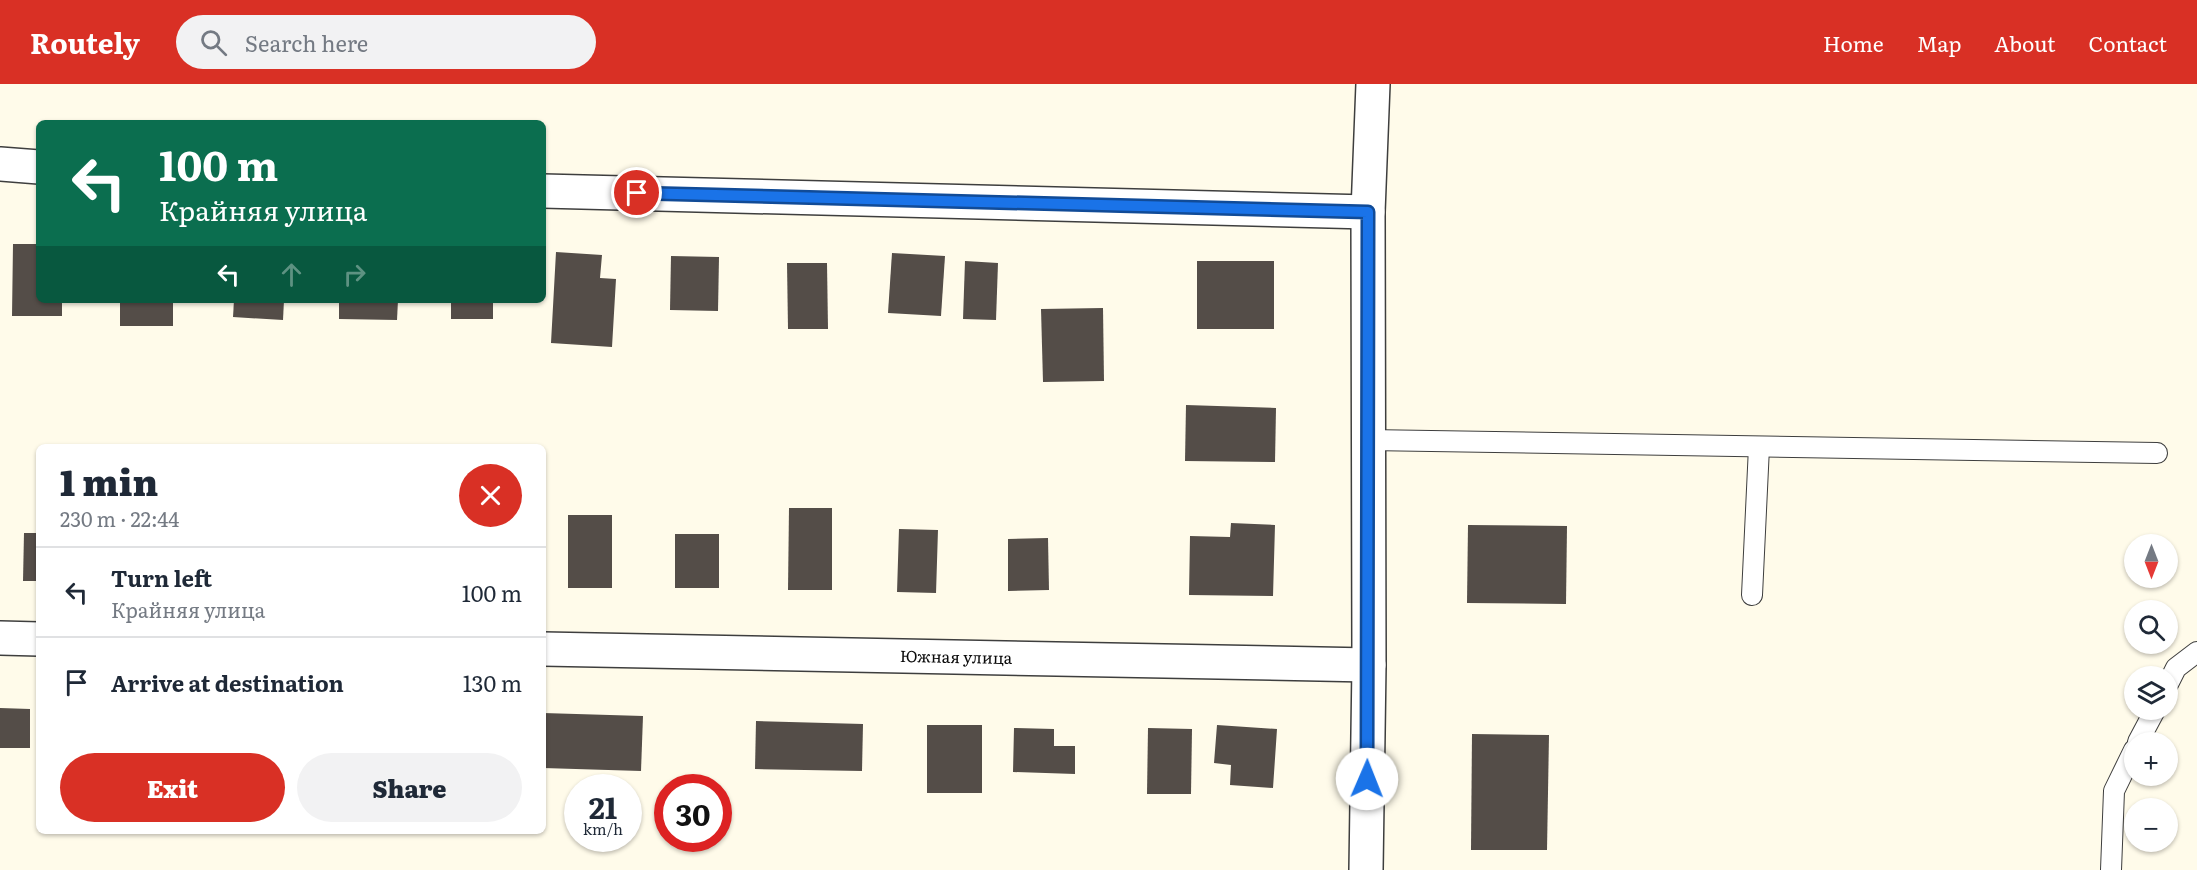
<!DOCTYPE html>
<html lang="en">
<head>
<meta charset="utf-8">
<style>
	body { margin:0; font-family:Literata,serif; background:#f2f2f3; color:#1f2937; height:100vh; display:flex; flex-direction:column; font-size:22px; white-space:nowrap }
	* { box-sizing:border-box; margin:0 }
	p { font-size:20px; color:#747a83 }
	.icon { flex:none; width:33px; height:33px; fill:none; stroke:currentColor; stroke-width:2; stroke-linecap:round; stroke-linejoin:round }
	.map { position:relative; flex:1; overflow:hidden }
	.sheet { position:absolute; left:36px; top:360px; width:510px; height:390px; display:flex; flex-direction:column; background:#fff; border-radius:9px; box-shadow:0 2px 4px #0004 }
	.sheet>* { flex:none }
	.banner { position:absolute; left:36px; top:36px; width:510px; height:183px; border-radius:9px; box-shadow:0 2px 4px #0004; background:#0b6e4f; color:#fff; overflow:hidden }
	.needle { width:39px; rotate:180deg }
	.fabs { position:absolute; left:2124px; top:450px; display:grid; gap:12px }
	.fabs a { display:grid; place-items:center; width:54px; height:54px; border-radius:50%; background:#fff; box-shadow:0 2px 4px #0004; font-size:30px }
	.speed { position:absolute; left:564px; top:690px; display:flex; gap:12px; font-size:30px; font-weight:700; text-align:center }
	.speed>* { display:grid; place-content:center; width:78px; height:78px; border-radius:50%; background:#fff; box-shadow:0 2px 4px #0004; line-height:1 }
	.speed small { font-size:15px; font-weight:400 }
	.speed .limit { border:9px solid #d22; background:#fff; color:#111 }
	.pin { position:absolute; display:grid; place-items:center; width:51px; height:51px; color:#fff; margin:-26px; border:3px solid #fff; border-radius:50%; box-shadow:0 2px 6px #0007 }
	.me { position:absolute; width:66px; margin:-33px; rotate:1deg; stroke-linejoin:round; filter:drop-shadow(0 0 4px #0008) }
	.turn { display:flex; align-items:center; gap:21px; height:126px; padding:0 24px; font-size:27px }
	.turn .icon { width:78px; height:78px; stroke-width:2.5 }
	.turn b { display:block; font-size:42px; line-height:51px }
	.lanes { display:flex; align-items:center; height:57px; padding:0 24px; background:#0003; justify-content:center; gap:30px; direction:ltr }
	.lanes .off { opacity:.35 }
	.round { display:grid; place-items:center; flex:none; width:63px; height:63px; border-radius:32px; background:#f2f2f3 }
	.summary { display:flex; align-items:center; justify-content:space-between; height:102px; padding:0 24px }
	h1 { font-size:36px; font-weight:800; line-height:45px }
	.action { display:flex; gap:12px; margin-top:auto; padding:12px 24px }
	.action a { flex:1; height:69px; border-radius:36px; background:#d93025; color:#fff; font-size:24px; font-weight:800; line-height:69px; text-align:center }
	.action a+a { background:#f2f2f3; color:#1f2937 }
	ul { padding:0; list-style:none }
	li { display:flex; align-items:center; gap:18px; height:90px; padding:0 24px; border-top:2px solid #e0e1e3 }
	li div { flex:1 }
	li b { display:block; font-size:22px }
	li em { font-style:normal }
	header { display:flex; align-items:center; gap:36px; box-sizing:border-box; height:84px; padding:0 30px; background:#d93025; color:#fff }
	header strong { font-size:28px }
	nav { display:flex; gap:33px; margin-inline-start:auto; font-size:21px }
	.search { width:420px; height:54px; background:#f2f2f3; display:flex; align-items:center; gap:15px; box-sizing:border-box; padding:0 21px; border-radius:33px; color:#747a83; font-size:22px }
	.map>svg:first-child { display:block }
	.building { fill:#544d48 }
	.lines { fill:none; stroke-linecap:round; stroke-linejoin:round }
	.service-casing { stroke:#3e3e3e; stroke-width:22 }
	.minor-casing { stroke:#3e3e3e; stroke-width:36 }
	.service { stroke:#fff; stroke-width:20 }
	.minor { stroke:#fff; stroke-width:33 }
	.route-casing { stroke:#114b97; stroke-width:15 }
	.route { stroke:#1a73e8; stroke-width:10 }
	.labels { text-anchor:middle; stroke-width:6; stroke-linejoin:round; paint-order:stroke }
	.street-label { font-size:16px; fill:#0b0b0b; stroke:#fff }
</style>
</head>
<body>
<header>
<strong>Routely</strong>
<div class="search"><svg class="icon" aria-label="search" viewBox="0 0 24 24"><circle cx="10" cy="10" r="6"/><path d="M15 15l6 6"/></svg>Search here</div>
<nav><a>Home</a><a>Map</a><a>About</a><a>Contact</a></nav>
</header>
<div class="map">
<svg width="2197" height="786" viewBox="0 0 2197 786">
	<rect width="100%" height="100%" fill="#fffbea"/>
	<g class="building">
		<path d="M13,160H39V216H62V232H12Z"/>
		<path d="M556,168L602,171L600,194L616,195L612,263L551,259Z"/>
		<path d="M892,169L945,172L941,232L888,229Z"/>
		<path d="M671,172L719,173L718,227L670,226Z"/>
		<path d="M965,177L998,179L996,236L963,235Z"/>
		<rect x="1197" y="177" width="77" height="68"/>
		<path d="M787,179H827L828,245H788Z"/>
		<rect x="120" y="216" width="53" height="26"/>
		<path d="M234,216H284L283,236L233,233Z"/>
		<path d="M339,216H398L397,236L339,235Z"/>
		<rect x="451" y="216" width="42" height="19"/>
		<path d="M1103,224L1104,297L1043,298L1041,225Z"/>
		<path d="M1186,321L1276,324L1275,378L1185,377Z"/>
		<path d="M789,424H832V506H788Z"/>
		<rect x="568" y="431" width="44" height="73"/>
		<path d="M1231,439L1275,441L1273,512L1189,511L1190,452L1230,453Z"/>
		<path d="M1468,441L1567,442L1566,520L1467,519Z"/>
		<path d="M899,445L938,446L936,509L897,508Z"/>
		<path d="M24,449H39V497H23Z"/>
		<rect x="675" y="450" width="44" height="54"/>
		<path d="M1048,454L1049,506L1008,507V455Z"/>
		<path d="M0,624L30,625V664H0Z"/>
		<path d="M543,629L643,632L641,687L543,684Z"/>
		<path d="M756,637L863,640L862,687L755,685Z"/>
		<rect x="927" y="641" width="55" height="68"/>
		<path d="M1217,641L1277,645L1273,704L1230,701L1231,681L1214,679Z"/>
		<path d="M1014,644L1054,645V662H1075V690L1013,688Z"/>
		<path d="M1148,644L1192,645L1191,710H1147Z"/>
		<path d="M1472,650L1549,651L1547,766H1471Z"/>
	</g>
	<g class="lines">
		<defs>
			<g id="service">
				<path d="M1368,356L2157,369"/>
				<path d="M1752,511L1759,363"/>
				<path d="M2168,600L2176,584L2197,568"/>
				<path d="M2138,658L2155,626"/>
				<path d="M2111,786L2114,707L2134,666"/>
			</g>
			<g id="minor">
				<path d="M0,80L39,83"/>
				<path d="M543,107L1368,128"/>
				<path d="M0,554L39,555"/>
				<path d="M543,565L1369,581"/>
				<path d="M1366,786L1369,581L1368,128L1373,0"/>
			</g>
		</defs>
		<use href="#service" class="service-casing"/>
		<use href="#minor" class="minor-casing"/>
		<use href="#service" class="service"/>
		<use href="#minor" class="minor"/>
	</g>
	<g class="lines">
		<defs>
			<path id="route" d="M637,109L1368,128L1367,695"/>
		</defs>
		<use href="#route" class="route-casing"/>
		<use href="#route" class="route"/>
	</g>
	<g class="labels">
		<g class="street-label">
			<text transform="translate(956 573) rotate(1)" y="6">Южная улица</text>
		</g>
	</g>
</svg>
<div class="fabs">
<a><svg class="needle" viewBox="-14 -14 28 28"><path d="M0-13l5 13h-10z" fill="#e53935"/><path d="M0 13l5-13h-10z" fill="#747a83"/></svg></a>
<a><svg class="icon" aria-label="search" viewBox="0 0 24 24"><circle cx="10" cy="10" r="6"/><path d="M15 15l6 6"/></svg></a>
<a><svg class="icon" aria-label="layers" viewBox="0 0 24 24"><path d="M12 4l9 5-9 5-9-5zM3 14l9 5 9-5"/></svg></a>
<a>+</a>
<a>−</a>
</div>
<div class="speed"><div>21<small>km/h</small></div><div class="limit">30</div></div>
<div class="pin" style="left:637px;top:109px;background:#d93025"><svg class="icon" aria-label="arrive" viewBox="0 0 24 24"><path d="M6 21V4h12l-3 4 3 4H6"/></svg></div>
<svg class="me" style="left:1367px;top:695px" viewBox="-20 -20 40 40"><circle r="19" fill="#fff"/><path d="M0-13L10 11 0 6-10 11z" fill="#1a73e8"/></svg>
<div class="banner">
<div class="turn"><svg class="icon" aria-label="left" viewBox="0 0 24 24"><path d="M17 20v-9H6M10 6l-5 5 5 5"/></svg><div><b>100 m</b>Крайняя улица</div></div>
<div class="lanes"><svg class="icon" aria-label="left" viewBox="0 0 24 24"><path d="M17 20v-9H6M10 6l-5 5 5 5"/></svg><svg class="icon off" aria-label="ahead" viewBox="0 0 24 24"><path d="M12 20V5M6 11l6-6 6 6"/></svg><svg class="icon off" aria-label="right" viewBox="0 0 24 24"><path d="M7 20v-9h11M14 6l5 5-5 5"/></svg></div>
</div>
<section class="sheet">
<div class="summary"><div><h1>1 min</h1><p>230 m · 22:44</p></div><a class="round" style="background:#d93025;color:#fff"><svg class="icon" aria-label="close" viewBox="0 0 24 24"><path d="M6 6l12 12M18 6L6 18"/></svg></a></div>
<ul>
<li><svg class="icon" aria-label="left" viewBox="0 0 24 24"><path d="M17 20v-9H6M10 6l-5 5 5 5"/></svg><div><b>Turn left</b><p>Крайняя улица</p></div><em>100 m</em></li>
<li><svg class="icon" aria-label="arrive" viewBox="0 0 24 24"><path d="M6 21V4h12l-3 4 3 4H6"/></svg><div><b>Arrive at destination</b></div><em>130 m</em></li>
</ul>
<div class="action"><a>Exit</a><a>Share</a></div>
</section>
</div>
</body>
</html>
